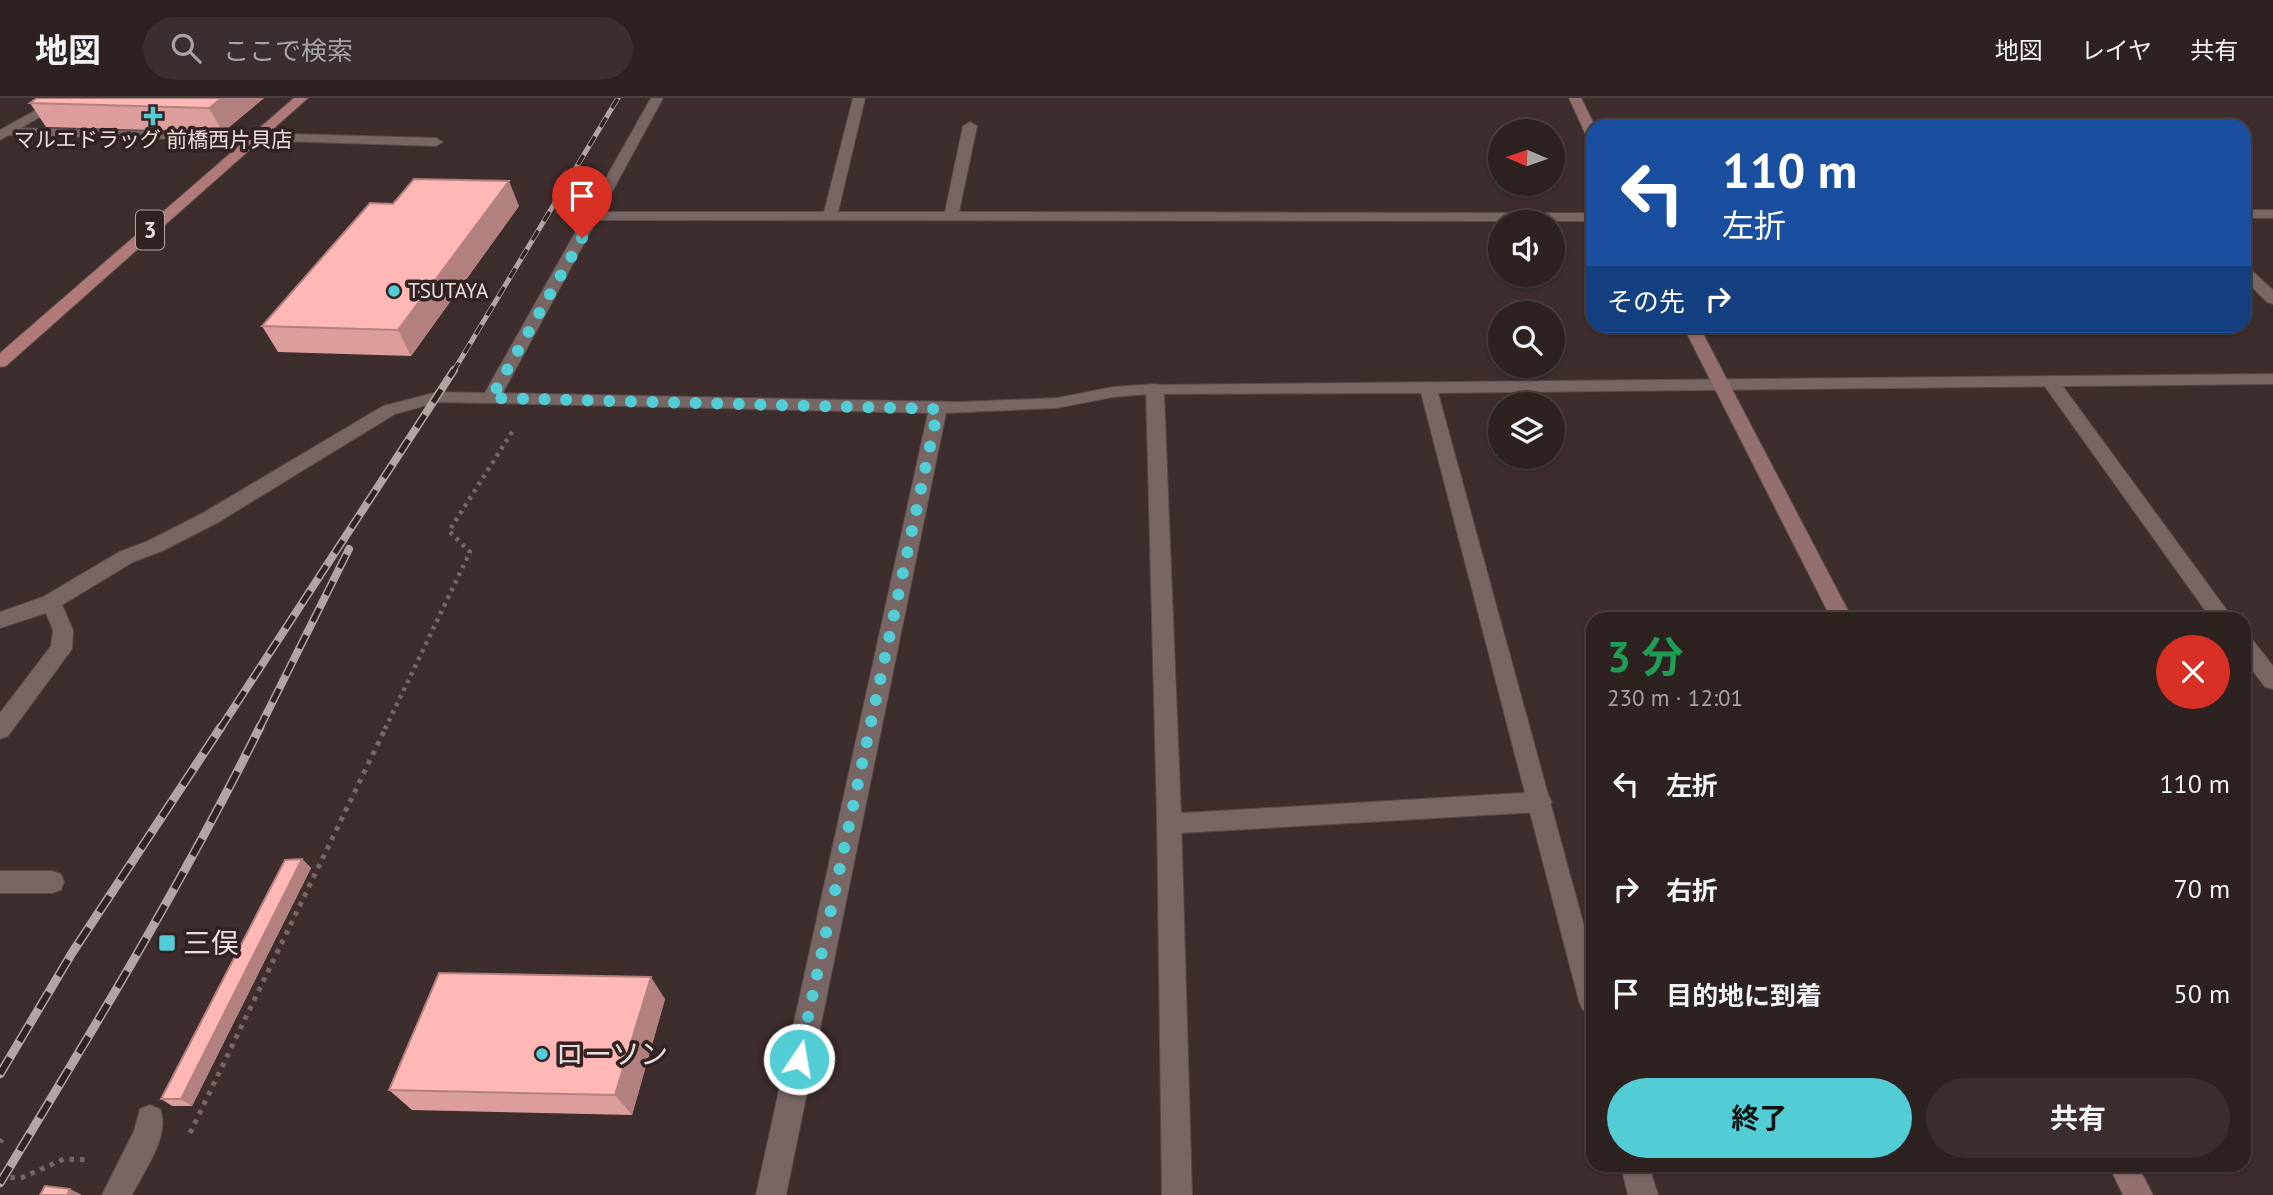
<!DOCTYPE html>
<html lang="ja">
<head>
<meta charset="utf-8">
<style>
	body { margin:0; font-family:"PT Sans","Noto Sans JP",sans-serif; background:#3a2f2e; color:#f1f3f6; height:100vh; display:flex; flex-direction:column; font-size:26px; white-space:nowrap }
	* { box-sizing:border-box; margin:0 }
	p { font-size:23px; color:#a7a4a5 }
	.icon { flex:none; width:38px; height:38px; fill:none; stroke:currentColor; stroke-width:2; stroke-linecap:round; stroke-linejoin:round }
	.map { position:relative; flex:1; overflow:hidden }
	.sheet { position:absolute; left:1586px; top:514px; width:665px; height:560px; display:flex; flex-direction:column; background:#2e2221; border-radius:21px; box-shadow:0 2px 5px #0004,0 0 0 2px #493f3f }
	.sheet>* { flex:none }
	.hud { position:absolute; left:1586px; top:21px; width:665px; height:214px; border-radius:21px; box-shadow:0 2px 5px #0004,0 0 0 2px #493f3f; background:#1a4fa0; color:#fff; overflow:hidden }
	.needle { width:46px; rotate:272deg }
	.buttons { position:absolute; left:1488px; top:21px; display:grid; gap:14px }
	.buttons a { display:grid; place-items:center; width:77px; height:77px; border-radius:50%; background:#2e2221; box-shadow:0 2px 5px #0004,0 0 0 2px #493f3f; font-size:35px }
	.pin { position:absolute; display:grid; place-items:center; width:60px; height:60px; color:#fff; margin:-72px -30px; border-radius:50% 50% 50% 0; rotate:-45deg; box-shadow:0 0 7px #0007 }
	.pin .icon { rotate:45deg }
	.me { position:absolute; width:77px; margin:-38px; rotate:12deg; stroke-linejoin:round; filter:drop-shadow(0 0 5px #0008) }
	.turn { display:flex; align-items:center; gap:24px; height:147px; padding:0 21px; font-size:32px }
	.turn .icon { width:91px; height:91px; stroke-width:2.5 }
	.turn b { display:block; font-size:49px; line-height:60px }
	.then { display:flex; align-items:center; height:66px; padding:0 21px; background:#0003; gap:14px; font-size:26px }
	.round { display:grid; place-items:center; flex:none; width:74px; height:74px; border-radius:37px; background:#3a2f2e }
	.headline { display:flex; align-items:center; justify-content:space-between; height:119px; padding:0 21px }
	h1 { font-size:42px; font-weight:700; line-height:52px; color:#1e9e55 }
	.action { display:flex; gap:14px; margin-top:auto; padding:14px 21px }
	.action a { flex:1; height:80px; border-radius:42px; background:#52ccd5; color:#111; font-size:28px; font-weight:700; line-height:80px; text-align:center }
	.action a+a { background:#3a2f2e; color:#f1f3f6 }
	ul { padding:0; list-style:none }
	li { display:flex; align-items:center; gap:21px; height:105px; padding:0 21px }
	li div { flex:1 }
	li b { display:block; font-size:26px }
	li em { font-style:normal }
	header { display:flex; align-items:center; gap:42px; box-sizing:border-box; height:98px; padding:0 35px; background:#2e2221; border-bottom:2px solid #493f3f }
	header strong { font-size:33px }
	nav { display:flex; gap:38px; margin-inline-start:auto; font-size:24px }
	.search { width:490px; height:63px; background:#3a2f2e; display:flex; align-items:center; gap:18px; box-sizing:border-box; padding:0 24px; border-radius:38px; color:#a7a4a5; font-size:26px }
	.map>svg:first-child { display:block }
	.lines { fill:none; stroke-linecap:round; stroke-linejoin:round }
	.lane-casing { stroke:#574a49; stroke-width:2 }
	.street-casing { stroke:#574a49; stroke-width:2 }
	.secondary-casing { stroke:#574a49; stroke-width:2 }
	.primary-casing { stroke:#574a49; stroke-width:2 }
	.path-far1 { stroke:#766867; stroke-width:4.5; stroke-dasharray:3.5 5; stroke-linecap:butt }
	.path { stroke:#766867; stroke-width:5; stroke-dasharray:4.5 6; stroke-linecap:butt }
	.lane { fill:#786664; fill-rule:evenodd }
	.street { fill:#786664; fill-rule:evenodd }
	.secondary { fill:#93706e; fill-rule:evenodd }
	.primary { fill:#af7a78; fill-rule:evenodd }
	.rail-far2-casing { stroke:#b2a5a4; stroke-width:5 }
	.rail-far1-casing { stroke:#b2a5a4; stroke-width:8 }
	.rail-casing { stroke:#b2a5a4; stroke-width:9 }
	.rail-far2 { stroke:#322322; stroke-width:3.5; stroke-dasharray:11; stroke-linecap:butt }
	.rail-far1 { stroke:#322322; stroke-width:5; stroke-dasharray:15; stroke-linecap:butt }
	.rail { stroke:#322322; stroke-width:6; stroke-dasharray:19; stroke-linecap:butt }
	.wall { fill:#db9e9c }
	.shaded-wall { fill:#b2817f }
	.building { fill:#ffb8b5; stroke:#b2817f; stroke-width:2 }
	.route { stroke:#52ccd5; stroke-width:12; stroke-dasharray:0 21.6 }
	.poi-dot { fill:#52ccd5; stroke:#322322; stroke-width:2.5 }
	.labels { text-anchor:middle; stroke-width:7; stroke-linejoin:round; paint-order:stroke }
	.far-poi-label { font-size:21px; fill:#eadfde; stroke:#322322 }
	.shield { fill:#322322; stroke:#b3a7a6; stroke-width:2 }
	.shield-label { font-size:23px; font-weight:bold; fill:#eadfde }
	.near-poi-label { font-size:28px; fill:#eadfde; stroke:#322322; text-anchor:start }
</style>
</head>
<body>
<header>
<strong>地図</strong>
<div class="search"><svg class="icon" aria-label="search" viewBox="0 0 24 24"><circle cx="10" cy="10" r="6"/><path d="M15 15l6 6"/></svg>ここで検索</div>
<nav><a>地図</a><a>レイヤ</a><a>共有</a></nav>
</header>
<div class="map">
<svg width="2273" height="1097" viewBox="0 0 2273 1097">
	<rect width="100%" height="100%" fill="#3d2d2c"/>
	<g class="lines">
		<defs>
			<g id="lane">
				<path d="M58,0H73L0,42V32Z"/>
				<path d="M853,0H865L838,114H945L963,28L970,24L977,28L959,114L1592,115V123L594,122L587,118L594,114H824Z"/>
				<path d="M255,35L436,40L443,44L436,48L250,42L248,39Z"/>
				<rect x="2244" y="112" width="29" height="8"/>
				<path d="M2050,278L2056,279L2234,522H2212L2041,283Z"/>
				<path d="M1155,286L1161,287L1164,291L1161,295L1113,299L1057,310L946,315L786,1097H756L928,315L438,304L395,316L217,425L162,453L133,464L62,507L73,532L72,551L8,638L0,641V615L51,548L53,532L46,515L0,530V514L43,499L119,454L148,443L203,415L383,308L438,294L960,304L1057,300L1113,289Z"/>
				<path d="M2244,538L2251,540L2273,568V591L2265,589L2244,561Z"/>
				<path d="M1540,694L1548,697L1552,704L1548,711L1540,714L1180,735L1161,725L1157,718L1161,711L1169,708L1183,715Z"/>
				<path d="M0,773H52L61,776L64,784L61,792L52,795H0Z"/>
			</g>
			<g id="street">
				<path d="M651,0H663L500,300L491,305L485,304L482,300Z"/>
				<path d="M9,30L255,35L262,39L255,43L4,37L2,34Z"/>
				<path d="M2244,168L2249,170L2273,192V206L2267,204L2244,181Z"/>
				<path d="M2273,276V286L1438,295L1592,857V915L1583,912L1579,903L1421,295L1164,296L1181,718L1192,1097H1162L1157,718L1146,291L1149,287Z"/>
				<path d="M150,1007L160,1011C171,1037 144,1073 132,1097H102L134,1033L140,1011Z"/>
				<path d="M1621,1068H1649L1658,1097H1628Z"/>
			</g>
			<g id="secondary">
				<path d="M1569,0H1581L1595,28H1592V39L1585,35Z"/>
				<path d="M1683,228H1699L1853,522H1832Z"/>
				<path d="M2109,1068H2138L2153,1097H2123Z"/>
			</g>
			<path id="primary" d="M294,0H308L6,268L0,269V255Z"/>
		</defs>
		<use href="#lane" class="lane-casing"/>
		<use href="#street" class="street-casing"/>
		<use href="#secondary" class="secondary-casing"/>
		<use href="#primary" class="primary-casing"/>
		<path class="path-far1" d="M385,631L470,454L449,433L514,331"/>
		<g class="path">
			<path d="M190,1035L386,629"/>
			<path d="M0,1044L2,1041"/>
			<path d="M0,1079L21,1080L64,1061L90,1062"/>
		</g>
		<use href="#lane" class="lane"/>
		<use href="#street" class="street"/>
		<use href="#secondary" class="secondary"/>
		<use href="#primary" class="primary"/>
		<defs>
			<path id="rail-far2" d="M453,274L618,0"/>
			<g id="rail-far1">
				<path d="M220,631L454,272"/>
				<path d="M259,631L349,451"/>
			</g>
			<g id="rail">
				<path d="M0,976L72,855L221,629"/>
				<path d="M0,1085C91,935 182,786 260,629"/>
			</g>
		</defs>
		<use href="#rail-far2" class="rail-far2-casing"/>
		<use href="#rail-far1" class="rail-far1-casing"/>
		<use href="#rail" class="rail-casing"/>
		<use href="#rail-far2" class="rail-far2"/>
		<use href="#rail-far1" class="rail-far1"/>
		<use href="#rail" class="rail"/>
	</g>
	<g class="wall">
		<path d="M264,0L223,34L46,29L30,5Z"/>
		<path d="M393,106L519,108L411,258L278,254L262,228Z"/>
		<path d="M302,761L311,770L192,1008H172L161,1001Z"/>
		<path d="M665,901L632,1017L412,1012L389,992Z"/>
	</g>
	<g class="shaded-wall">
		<path d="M222,0H264L223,34L209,10Z"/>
		<path d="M509,83L519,108L411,258L398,232Z"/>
		<path d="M302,761L311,770L192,1008L181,1001Z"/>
		<path d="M651,879L665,901L632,1017L615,997Z"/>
		<path d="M70,1091L82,1097H67Z"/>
	</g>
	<g class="building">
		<path d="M37,0H222L209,10L30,5Z"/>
		<path d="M414,81L509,83L398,232L262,228L370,105L393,106Z"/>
		<path d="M302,761L181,1001H161L285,762Z"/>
		<path d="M439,875L651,879L615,997L389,992Z"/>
		<path d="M45,1088L70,1091L67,1097H40Z"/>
	</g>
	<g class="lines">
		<path class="route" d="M582,140L491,300L938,311L799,961"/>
	</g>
	<g class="poi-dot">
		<path d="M149.5 7.5h7v7h7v7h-7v7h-7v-7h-7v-7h7z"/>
		<circle cx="394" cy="193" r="7"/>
		<rect x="158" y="836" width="18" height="18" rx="3.5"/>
		<circle cx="542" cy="956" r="7"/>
	</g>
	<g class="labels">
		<g class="far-poi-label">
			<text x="153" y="49">マルエドラッグ 前橋西片貝店</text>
			<text x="408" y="200" text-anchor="start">TSUTAYA</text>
		</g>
		<rect class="shield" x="136" y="112.5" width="28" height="39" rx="5"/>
		<g class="shield-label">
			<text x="150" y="140">3</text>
		</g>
		<g class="near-poi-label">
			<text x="183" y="855">三俣</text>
			<text x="556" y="966">ローソン</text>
		</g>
	</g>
</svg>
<div class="buttons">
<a><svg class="needle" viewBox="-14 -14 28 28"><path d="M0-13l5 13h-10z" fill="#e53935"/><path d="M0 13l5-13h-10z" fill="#a7a4a5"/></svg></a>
<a><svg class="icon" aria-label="sound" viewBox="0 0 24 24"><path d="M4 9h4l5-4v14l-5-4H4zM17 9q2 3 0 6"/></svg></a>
<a><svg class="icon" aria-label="search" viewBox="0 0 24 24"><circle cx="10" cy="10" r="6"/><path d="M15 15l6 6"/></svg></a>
<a><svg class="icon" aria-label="layers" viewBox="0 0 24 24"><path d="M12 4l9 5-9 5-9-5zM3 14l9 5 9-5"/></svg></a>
</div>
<div class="pin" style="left:582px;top:140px;background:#d93025"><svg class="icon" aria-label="arrive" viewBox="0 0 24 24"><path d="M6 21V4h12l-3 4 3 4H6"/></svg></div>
<svg class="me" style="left:799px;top:961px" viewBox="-20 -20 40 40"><circle r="17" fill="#52ccd5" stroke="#fff" stroke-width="3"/><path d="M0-11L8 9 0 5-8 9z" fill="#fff"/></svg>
<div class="hud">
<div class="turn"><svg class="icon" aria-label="left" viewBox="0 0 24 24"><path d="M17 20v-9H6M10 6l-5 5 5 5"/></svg><div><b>110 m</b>左折</div></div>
<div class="then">その先<svg class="icon" aria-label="right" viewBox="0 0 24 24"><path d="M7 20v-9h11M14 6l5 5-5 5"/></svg></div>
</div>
<section class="sheet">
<div class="headline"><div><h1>3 分</h1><p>230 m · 12:01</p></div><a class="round" style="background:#d93025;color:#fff"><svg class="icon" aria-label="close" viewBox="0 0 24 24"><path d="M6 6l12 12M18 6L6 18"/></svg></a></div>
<ul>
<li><svg class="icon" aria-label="left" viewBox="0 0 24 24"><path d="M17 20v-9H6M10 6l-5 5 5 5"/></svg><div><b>左折</b></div><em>110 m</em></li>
<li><svg class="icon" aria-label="right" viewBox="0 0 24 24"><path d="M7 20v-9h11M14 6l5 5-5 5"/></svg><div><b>右折</b></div><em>70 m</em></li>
<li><svg class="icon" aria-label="arrive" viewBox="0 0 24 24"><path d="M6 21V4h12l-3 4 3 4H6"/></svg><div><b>目的地に到着</b></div><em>50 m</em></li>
</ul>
<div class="action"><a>終了</a><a>共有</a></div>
</section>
</div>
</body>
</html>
